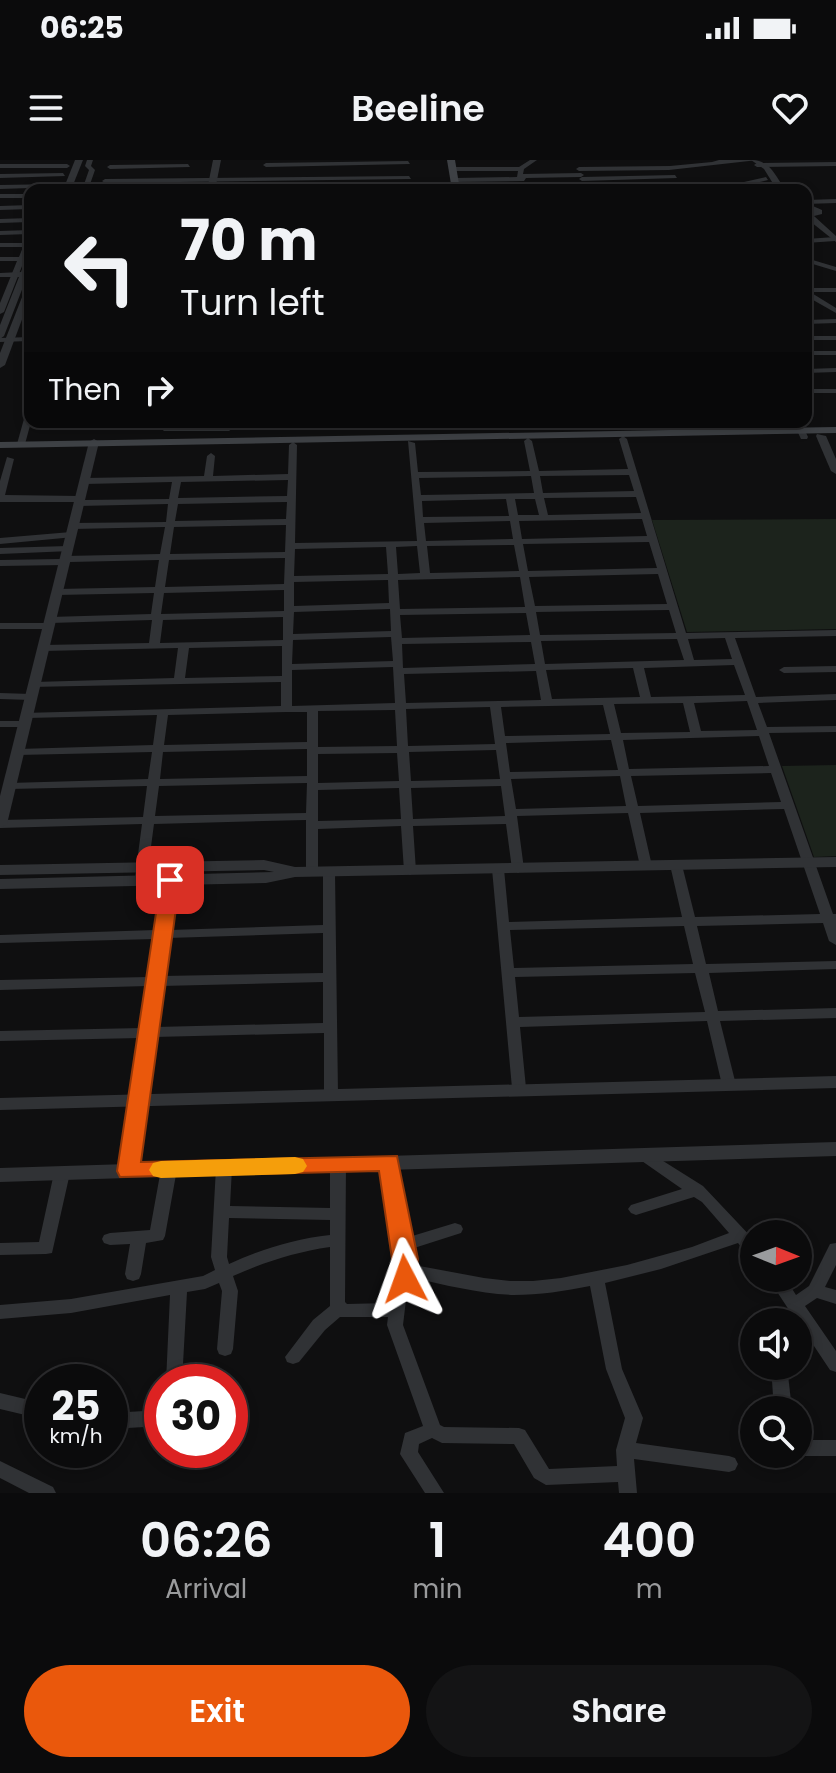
<!DOCTYPE html>
<html lang="en">
<head>
<meta charset="utf-8">
<style>
	body { margin:0; font-family:Poppins,sans-serif; background:#141415; color:#f1f3f6; height:100vh; display:flex; flex-direction:column; font-size:30px; white-space:nowrap }
	* { box-sizing:border-box; margin:0 }
	p { font-size:26px; color:#9a9b9d }
	.icon { flex:none; width:44px; height:44px; fill:none; stroke:currentColor; stroke-width:2; stroke-linecap:round; stroke-linejoin:round }
	.map { position:relative; height:1333px; overflow:hidden }
	.drawer { display:flex; flex-direction:column; background:#0b0b0c; flex:1 }
	.drawer>* { flex:none }
	.hud { position:absolute; left:24px; top:24px; width:788px; height:244px; border-radius:16px; box-shadow:0 4px 12px #0003,0 0 0 2px #2b2b2d; background:#0b0b0c; color:#f1f3f6; overflow:hidden }
	.needle { width:52px; rotate:91deg }
	.fabs { position:absolute; left:740px; top:1060px; display:grid; gap:16px }
	.fabs a { display:grid; place-items:center; width:72px; height:72px; border-radius:50%; background:#0b0b0c; box-shadow:0 4px 12px #0003,0 0 0 2px #2b2b2d; font-size:40px }
	.speed { position:absolute; left:24px; top:1204px; display:flex; gap:16px; font-size:40px; font-weight:700; text-align:center }
	.speed>* { display:grid; place-content:center; width:104px; height:104px; border-radius:50%; background:#0b0b0c; box-shadow:0 4px 12px #0003,0 0 0 2px #2b2b2d; line-height:1 }
	.speed small { font-size:20px; font-weight:400 }
	.speed .limit { border:12px solid #d22; background:#fff; color:#111 }
	.pin { position:absolute; display:grid; place-items:center; width:68px; height:68px; color:#fff; margin:-34px; border-radius:16px; box-shadow:0 4px 12px #0006 }
	.me { position:absolute; width:88px; margin:-44px; rotate:356deg; stroke-linejoin:round; filter:drop-shadow(0 0 6px #0008) }
	.turn { display:flex; align-items:center; gap:28px; height:168px; padding:0 24px; font-size:36px }
	.turn .icon { width:104px; height:104px; stroke-width:2.5 }
	.turn b { display:block; font-size:56px; line-height:68px }
	.then { display:flex; align-items:center; height:76px; padding:0 24px; background:#0003; gap:16px; font-size:30px }
	.eta { display:flex; justify-content:space-evenly; align-items:center; height:136px; text-align:center }
	.eta b { font-size:48px; font-weight:600; line-height:56px }
	.button { display:flex; gap:16px; margin-top:auto; padding:16px 24px }
	.button a { flex:1; height:92px; border-radius:48px; background:#ea580c; color:#fff; font-size:32px; font-weight:600; line-height:92px; text-align:center }
	.button a+a { background:#141415; color:#f1f3f6 }
	.status { display:flex; justify-content:space-between; align-items:center; height:56px; padding:0 40px; background:#0b0b0c; direction:ltr }
	.status svg { height:22px; fill:currentColor }
	header { display:flex; justify-content:space-between; align-items:center; height:104px; padding:0 24px; background:#0b0b0c; font-size:36px; font-weight:600 }
	.map>svg:first-child { display:block }
	.green { fill:#1c231c }
	.lines { fill:none; stroke-linecap:round; stroke-linejoin:round }
	.minor { fill:#303235; fill-rule:evenodd }
	.tertiary { fill:#303235; fill-rule:evenodd }
	.secondary { fill:#3e4145; fill-rule:evenodd }
	.route { fill:#ea580c; stroke:#983908; stroke-width:2 }
	.slow { fill:#f59e0b }
</style>
</head>
<body>
<div class="status"><b>06:25</b><svg viewBox="0 0 49 12"><path d="M0 12V9h3v3zM5 12V6h3v6zM10 12V3h3v9zM15 12V0h3v12zM26 1h20v11H26zM47 4h2v5h-2z"/></svg></div>
<header><svg class="icon" aria-label="menu" viewBox="0 0 24 24"><path d="M4 6h16M4 12h16M4 18h16"/></svg>Beeline<svg class="icon" aria-label="heart" viewBox="0 0 24 24"><path d="M12 20l-8-8c-3-5 5-10 8-4 3-6 11-1 8 4z"/></svg></header>
<div class="map">
<svg width="836" height="1333" viewBox="0 0 836 1333">
	<rect width="100%" height="100%" fill="#0f0f10"/>
	<g class="green">
		<path d="M836,359V469L687,472L652,360Z"/>
		<path d="M836,605V696L814,697L782,606Z"/>
	</g>
	<g class="lines">
		<g class="minor">
			<path d="M87,0H93L91,6L95,10L88,30H82L89,10L85,6Z"/>
			<path d="M530,0H537L524,9L523,14L581,13L584,15L581,17L526,18L524,21L454,22L451,20L454,18L517,17L518,11H453L450,9L453,7H519Z"/>
			<path d="M719,0H758L669,10L579,11L576,9L579,7L670,6L712,2Z"/>
			<path d="M408,1L410,4L266,7L263,5L266,3Z"/>
			<path d="M836,2V6L757,7L754,5L757,3Z"/>
			<path d="M0,4H67L70,6L67,8H0Z"/>
			<path d="M188,4L190,7L110,9L107,7L110,5Z"/>
			<path d="M63,13L65,16L0,18V14Z"/>
			<path d="M675,15L677,18L582,21L579,19L582,17Z"/>
			<path d="M409,16L411,19L105,23L102,21L105,19Z"/>
			<path d="M766,17L768,20L744,26L682,27L680,30H529L526,28L529,26L585,25L588,27L677,26L679,23L744,22Z"/>
			<path d="M59,24L62,26L61,27L0,29V25Z"/>
			<rect x="0" y="34" width="30" height="4"/>
			<path d="M836,39V43L806,44V40Z"/>
			<path d="M30,45V49L0,50V46Z"/>
			<path d="M30,58V62L0,63V59Z"/>
			<path d="M30,70V74L0,75V71Z"/>
			<path d="M30,75V87L25,97L29,99L24,101L4,152L0,154V143L17,101H0V97H19L23,87H0V83H24L28,76Z"/>
			<path d="M835,77V81L806,83V79Z"/>
			<path d="M806,98L836,107V111L806,102Z"/>
			<path d="M806,128H836V132H810L836,148V153L806,136Z"/>
			<path d="M836,159V163L806,164V160Z"/>
			<rect x="806" y="176" width="30" height="4"/>
			<path d="M30,177V181L0,182V178Z"/>
			<rect x="806" y="191" width="30" height="4"/>
			<path d="M836,208V212L806,213V209Z"/>
			<rect x="806" y="229" width="30" height="4"/>
			<path d="M27,248H30L31,262L25,284L21,287L17,284Z"/>
			<path d="M50,262H99L95,265H54Z"/>
			<path d="M154,262H163L166,265H229L233,268L229,271H164Z"/>
			<path d="M283,262H410L406,265L280,267V263Z"/>
			<path d="M509,262H517V270H511Z"/>
			<path d="M793,262H801L808,277L807,279H801Z"/>
			<path d="M623,276L627,279L686,473L836,470V476L735,478L756,537L836,534V540L758,543L767,567L836,566V572L769,573L833,754H836V785L829,781L823,763L697,766L706,804L836,801V809L709,813L718,851L836,848V858L720,861L736,925L734,929L729,930L724,929L722,925L707,861L520,867L526,928L524,932L519,933L514,932L512,928L492,709L498,705L504,709L509,762L682,757L670,705L676,701L682,705L695,757L820,754L784,649L640,653L652,706L646,710L640,706L628,653L517,656L524,709L518,713L512,709L506,664L413,666L416,711L410,715L404,711L401,666L318,669V712L312,716L306,712V660L154,664L147,717L141,721L135,717L142,664L0,668V660L143,657L147,626L9,629L3,626L9,623L148,619L152,592L18,595L12,592L18,589L153,585L157,555L27,558L21,555L23,553L281,546V522L30,527L29,525L30,523L34,522L174,518L178,488L43,491L38,488L43,485L149,483L152,460L50,463L45,460L50,457L151,454L154,433L57,435L52,432L57,429L155,427L159,400L70,402L65,405L0,406V400L60,399L65,396L160,394L165,367L73,369L68,366L73,363L166,362L168,344L79,346L76,345L75,342H0V321L7,297L14,299L5,335L80,336L83,337L84,340L169,339L172,322L85,324L81,321L85,318L204,316L207,296L211,293L215,296L213,316L288,314L289,285L293,282L297,285L295,383L417,381L408,281L415,283L418,312L530,311L524,281L528,278L532,281L539,311L628,309L619,279ZM629,315L634,331L543,333L540,316ZM531,316L534,333L421,335L419,318ZM288,320L287,336L178,338L181,322ZM636,337L641,353L548,355L544,338ZM506,339L509,356L423,357L422,341ZM515,339H535L539,355H518ZM287,342L286,359L175,361L178,344ZM642,359L647,376L522,379L519,361ZM510,361L513,379L426,381L424,363ZM286,365L285,392L170,394L174,367ZM649,382L657,408L528,411L523,384ZM514,385L519,411L430,413L427,386ZM417,386L420,413L398,414L396,387ZM386,387L388,414L294,416L295,389ZM285,398L284,424L165,427L169,400ZM658,414L667,444L535,446L529,417ZM520,417L525,447L400,449L398,420ZM388,420L389,443L294,446V422ZM284,430V451L161,454L164,433ZM390,449L391,471L293,474L294,452ZM669,450L676,473L540,475L536,452ZM526,453L530,475L402,478L400,455ZM283,457V480L160,483L163,460ZM391,477L393,501L292,504L293,480ZM725,478L732,499L694,500L688,479ZM677,479L684,500L545,504L541,481ZM531,482L535,504L403,508L402,484ZM282,486V516L185,518L189,488ZM734,505L745,535L651,537L644,508ZM393,507L395,543L292,546V510ZM633,508L640,537L552,539L546,510ZM536,511L541,540L406,543L404,514ZM747,541L757,570L701,571L694,543ZM683,543L690,572L621,573L614,544ZM603,545L610,574L505,576L501,547ZM490,547L495,584L408,586L406,549ZM395,550L397,586L318,587V551ZM286,552H307V582L164,585L168,555ZM759,576L769,606L629,609L623,580ZM611,580L618,610L510,612L506,583ZM307,589V616L160,619L163,592ZM496,590L500,619L411,621L409,592ZM397,593L399,621L318,623V594ZM771,613L781,642L638,646L631,616ZM620,616L626,646L516,649L511,619ZM307,623L306,653L155,656L159,626ZM501,626L505,656L413,659L411,628ZM399,628L401,659L318,661V630ZM684,766L693,804L514,808L510,770ZM695,813L705,852L519,857L515,817Z"/>
			<path d="M71,372L76,375L74,377L0,384V378Z"/>
			<path d="M68,386L73,389L71,391L0,394V388Z"/>
			<path d="M0,463H49L54,466L49,469H0Z"/>
			<path d="M836,506V512L784,513L779,510L784,507Z"/>
			<path d="M0,533L31,534L36,537L31,540L0,539Z"/>
			<path d="M0,561H25L31,564L25,567H0Z"/>
			<path d="M329,709L335,713L338,934L336,938L331,939L326,938L324,934V873L154,877L136,1011L133,1015L128,1017L123,1015L120,1011L140,878L0,881V871L142,868L148,826L0,830V820L149,817L155,779L0,783V775L156,770L164,720L170,716L176,720L169,770L323,765V713ZM323,773V813L163,816L168,778ZM323,822V863L156,867L161,826Z"/>
			<path d="M644,989L703,1026L754,1080V1097L748,1096L738,1083L661,1109L605,1123L622,1209L643,1258L636,1283L729,1296L735,1298L738,1304L735,1310L729,1312L634,1299L637,1333H619L618,1322L546,1325L534,1318L514,1284L442,1283L432,1278L419,1284L418,1292L444,1333H425L400,1294L405,1273L423,1266L387,1165L388,1157H340L325,1170L299,1202L293,1204L287,1202L285,1197L313,1160L330,1146V1087C295,1092 265,1102 233,1116L238,1131L233,1189L231,1194L225,1196L219,1194L217,1189L222,1131L219,1123L205,1129L187,1132L182,1222H166L170,1135L71,1153L0,1159V1145L71,1139L203,1116L215,1110L211,1097L216,1008L219,1004L224,1002L229,1004L232,1008L230,1046L330,1048V1004L333,1000L338,998L343,1000L346,1004L345,1142L347,1144L389,1143L399,1110L382,1002L384,998L389,996L394,998L396,1002L409,1077L455,1063L461,1065L463,1069L461,1073L411,1089L414,1105L484,1118L510,1121H533L561,1118L627,1105L692,1087L729,1073L702,1042L694,1037L636,1055L631,1053L628,1049L631,1045L682,1029L639,999L637,995L639,991ZM229,1058L330,1060V1075C294,1079 262,1089 229,1104L227,1097ZM413,1118C446,1125 480,1134 514,1135C539,1135 565,1131 590,1126L606,1209L625,1258L616,1290L617,1306L549,1309L525,1270L519,1268L444,1267L440,1265L403,1165L406,1140Z"/>
			<path d="M169,1003L174,1005L177,1009L165,1076L163,1080L146,1083L141,1114L139,1119L133,1121L127,1119L125,1114L130,1084L110,1085L104,1083L102,1079L104,1075L110,1073L150,1070L161,1009L164,1005Z"/>
			<path d="M62,1007L67,1009L70,1013L52,1093L46,1094L0,1095V1083L39,1082L54,1013L57,1009Z"/>
			<path d="M836,1083V1105L825,1127L836,1130V1144L817,1138L805,1146L836,1191V1212L830,1210L798,1162H773L775,1157L789,1150L768,1118H785L796,1135L809,1126L830,1084Z"/>
			<path d="M771,1206H787L792,1250H774Z"/>
			<path d="M0,1233L42,1243V1259L0,1249Z"/>
			<path d="M162,1250V1266L110,1269V1253Z"/>
			<path d="M798,1280H836V1296H798L793,1294H798Z"/>
			<path d="M0,1301L53,1327L56,1333H29L0,1318Z"/>
		</g>
		<g class="tertiary">
			<path d="M75,0H83L71,30H63Z"/>
			<path d="M213,0H221L215,30H207Z"/>
			<path d="M751,0C770,0 776,16 785,30H777L764,9Z"/>
			<path d="M806,43L822,50V54L814,56L836,76V82L806,58V54L813,52L806,48Z"/>
			<path d="M30,96V109L4,176L0,179V165L19,117H0V113L21,112L26,98Z"/>
			<path d="M30,124V138L5,205L0,208V193L26,127Z"/>
			<path d="M817,274L826,276L836,299V314L831,311L816,276Z"/>
			<path d="M94,279L99,282L7,664L0,668V636L89,282Z"/>
			<path d="M836,697V707L295,717L266,723L0,729V719L274,712L264,710L0,715V705L264,700L295,707Z"/>
			<path d="M836,916V928L0,950V938Z"/>
			<path d="M836,982V996L0,1022V1008Z"/>
		</g>
		<g class="secondary">
			<path d="M447,0H455L460,30H452Z"/>
			<path d="M836,267V273L0,288V282Z"/>
		</g>
	</g>
	<path class="route" d="M170,714L180,720L141,1002L397,996L418,1099L414,1126L405,1129L396,1126L379,1011L120,1017L117,1011L161,720Z"/>
	<path class="slow" d="M295,997L303,999L307,1006L303,1012L295,1014L161,1018L153,1016L149,1010L153,1003L161,1001Z"/>
</svg>
<div class="fabs">
<a><svg class="needle" viewBox="-14 -14 28 28"><path d="M0-13l5 13h-10z" fill="#e53935"/><path d="M0 13l5-13h-10z" fill="#9a9b9d"/></svg></a>
<a><svg class="icon" aria-label="sound" viewBox="0 0 24 24"><path d="M4 9h4l5-4v14l-5-4H4zM17 9q2 3 0 6"/></svg></a>
<a><svg class="icon" aria-label="search" viewBox="0 0 24 24"><circle cx="10" cy="10" r="6"/><path d="M15 15l6 6"/></svg></a>
</div>
<div class="speed"><div>25<small>km/h</small></div><div class="limit">30</div></div>
<div class="pin" style="left:170px;top:720px;background:#d93025"><svg class="icon" aria-label="arrive" viewBox="0 0 24 24"><path d="M6 21V4h12l-3 4 3 4H6"/></svg></div>
<svg class="me" style="left:405px;top:1119px" viewBox="-20 -20 40 40"><path d="M0-17L14 15 0 8-14 15z" fill="#ea580c" stroke="#fff" stroke-width="4"/></svg>
<div class="hud">
<div class="turn"><svg class="icon" aria-label="left" viewBox="0 0 24 24"><path d="M17 20v-9H6M10 6l-5 5 5 5"/></svg><div><b>70 m</b>Turn left</div></div>
<div class="then">Then<svg class="icon" aria-label="right" viewBox="0 0 24 24"><path d="M7 20v-9h11M14 6l5 5-5 5"/></svg></div>
</div>
</div>
<section class="drawer">
<div class="eta">
<div><b>06:26</b><p>Arrival</p></div>
<div><b>1</b><p>min</p></div>
<div><b>400</b><p>m</p></div>
</div>
<div class="button"><a>Exit</a><a>Share</a></div>
</section>
</body>
</html>
